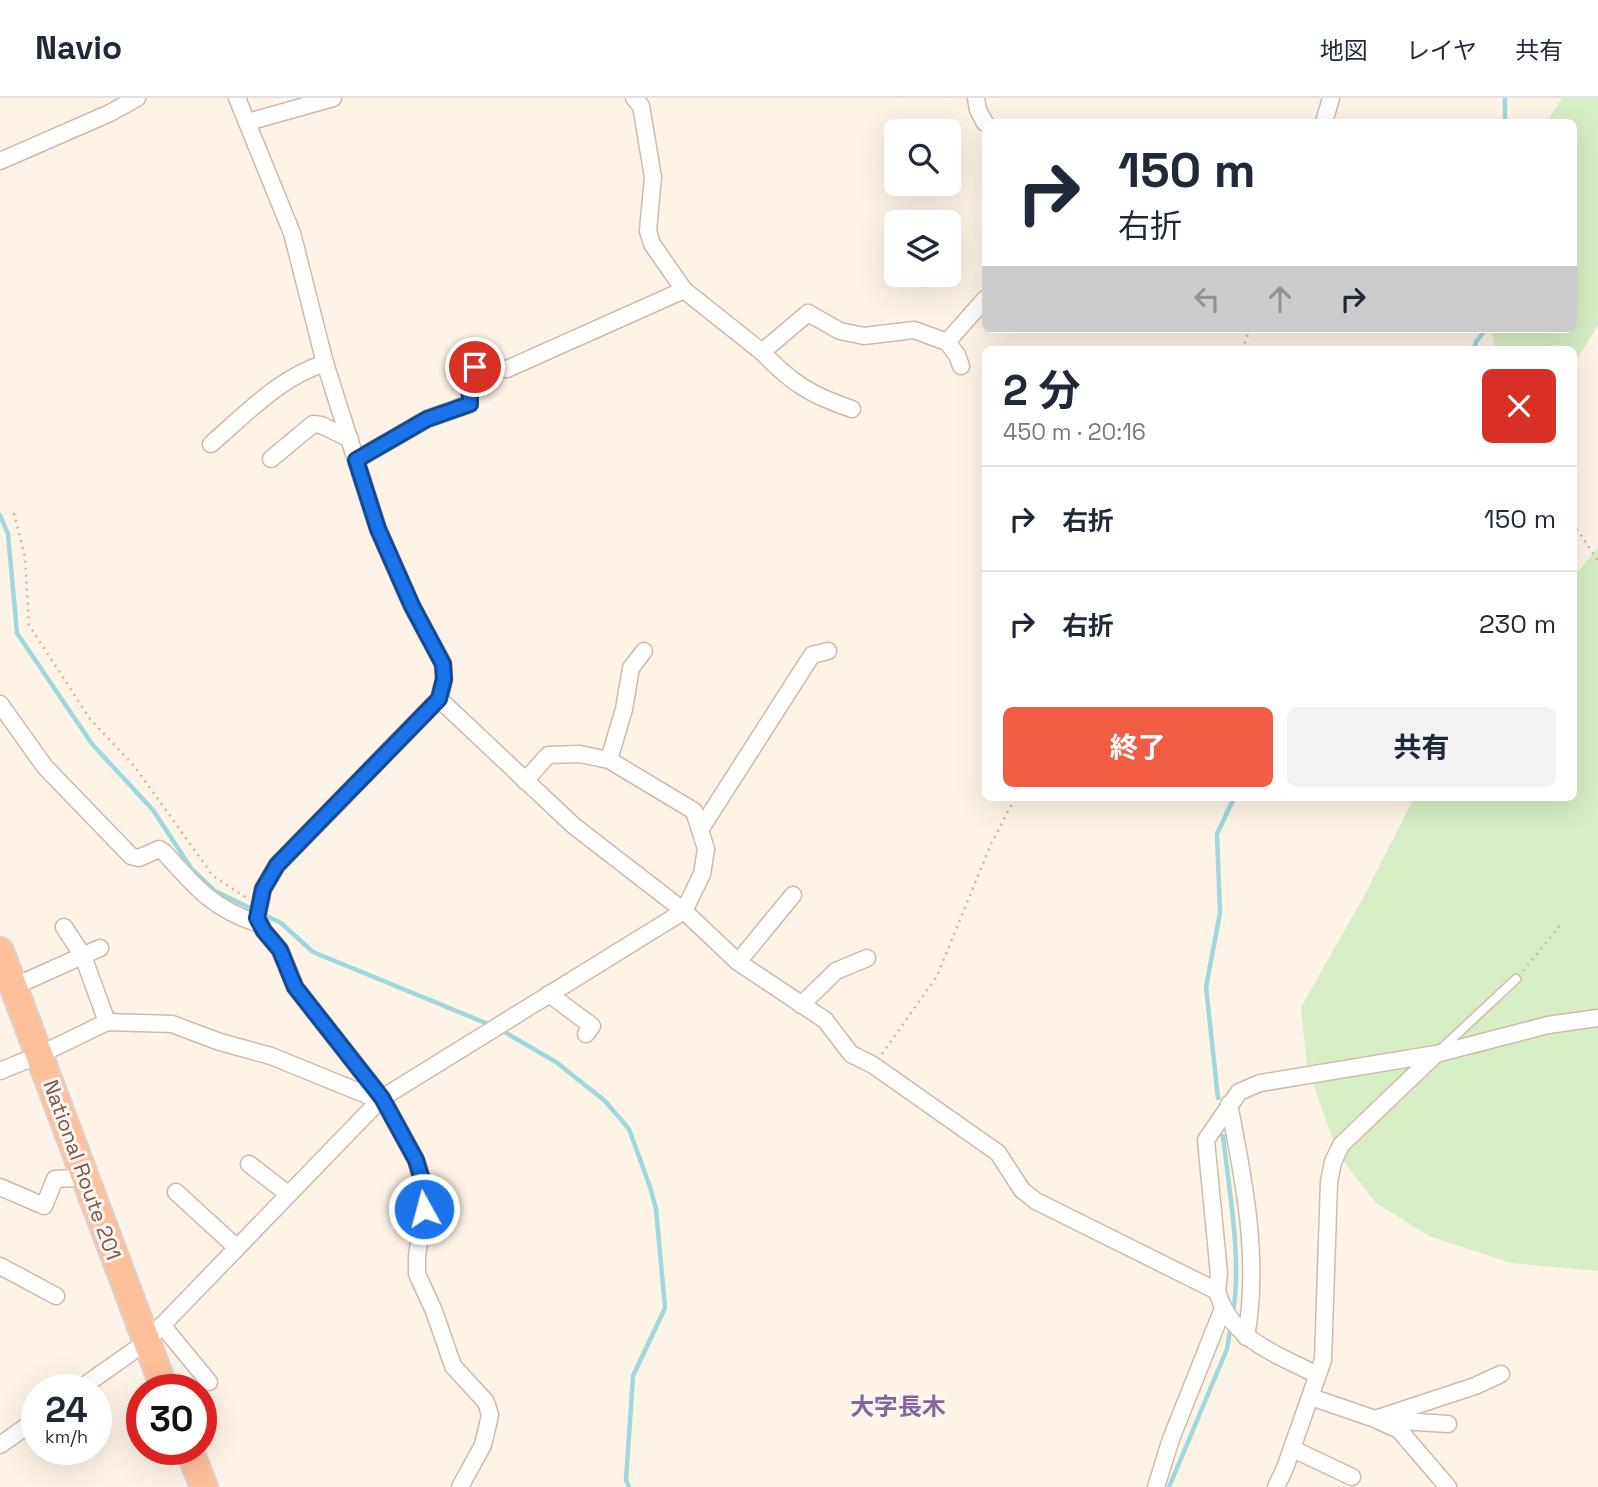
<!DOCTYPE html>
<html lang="ja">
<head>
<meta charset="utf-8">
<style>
	body { margin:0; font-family:"Space Grotesk","Noto Sans JP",sans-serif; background:#f2f2f3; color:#1f2937; height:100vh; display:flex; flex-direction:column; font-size:26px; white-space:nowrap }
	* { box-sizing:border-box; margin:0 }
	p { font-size:23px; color:#747a83 }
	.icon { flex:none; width:38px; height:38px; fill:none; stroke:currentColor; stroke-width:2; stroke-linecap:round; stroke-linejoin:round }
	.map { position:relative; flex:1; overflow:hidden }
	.panel { position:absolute; left:982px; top:248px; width:595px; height:455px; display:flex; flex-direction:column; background:#fff; border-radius:10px; box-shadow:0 7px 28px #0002 }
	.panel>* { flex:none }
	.guide { position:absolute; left:982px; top:21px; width:595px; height:214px; border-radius:10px; box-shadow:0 7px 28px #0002; background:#fff; color:#1f2937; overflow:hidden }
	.tools { position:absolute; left:884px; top:21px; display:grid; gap:14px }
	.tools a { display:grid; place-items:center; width:77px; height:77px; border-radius:10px; background:#fff; box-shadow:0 7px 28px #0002; font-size:35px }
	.speed { position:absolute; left:21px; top:1276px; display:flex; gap:14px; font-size:35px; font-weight:700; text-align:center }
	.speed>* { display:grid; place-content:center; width:91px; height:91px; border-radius:50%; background:#fff; box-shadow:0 7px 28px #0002; line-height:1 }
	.speed small { font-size:18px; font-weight:400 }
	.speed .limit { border:10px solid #d22; background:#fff; color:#111 }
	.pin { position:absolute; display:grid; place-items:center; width:60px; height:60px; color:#fff; margin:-30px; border:4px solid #fff; border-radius:50%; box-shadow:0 2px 7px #0007 }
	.me { position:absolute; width:77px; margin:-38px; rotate:353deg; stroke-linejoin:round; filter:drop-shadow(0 0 5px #0008) }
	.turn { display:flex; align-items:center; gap:24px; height:147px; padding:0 21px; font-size:32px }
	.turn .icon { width:91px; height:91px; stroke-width:2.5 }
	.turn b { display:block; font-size:49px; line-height:60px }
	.lanes { display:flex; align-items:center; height:66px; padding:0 21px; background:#0003; justify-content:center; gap:35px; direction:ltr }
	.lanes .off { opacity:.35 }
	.round { display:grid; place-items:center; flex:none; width:74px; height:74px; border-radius:10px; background:#f2f2f3 }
	.head { display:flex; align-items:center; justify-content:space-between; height:119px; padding:0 21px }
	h1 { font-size:42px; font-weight:700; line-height:52px }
	.cta { display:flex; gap:14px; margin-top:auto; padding:14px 21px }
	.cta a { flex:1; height:80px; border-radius:10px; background:#f05d43; color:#fff; font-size:28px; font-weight:700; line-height:80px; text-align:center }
	.cta a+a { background:#f2f2f3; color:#1f2937 }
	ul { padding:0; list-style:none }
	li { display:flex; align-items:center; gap:21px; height:105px; padding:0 21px; border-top:2px solid #e0e1e3 }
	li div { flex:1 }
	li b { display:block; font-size:26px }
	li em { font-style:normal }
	header { display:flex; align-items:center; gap:42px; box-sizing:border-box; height:98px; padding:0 35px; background:#fff; border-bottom:2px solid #e0e1e3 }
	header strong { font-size:33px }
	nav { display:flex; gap:38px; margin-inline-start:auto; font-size:24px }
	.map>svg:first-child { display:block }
	.green { fill:#d7edc3 }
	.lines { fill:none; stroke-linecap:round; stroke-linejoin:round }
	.stream { stroke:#9ed7dc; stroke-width:4.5 }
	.service-casing { stroke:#d1b9ab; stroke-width:11 }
	.minor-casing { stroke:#d1b9ab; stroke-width:19 }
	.trunk-casing { stroke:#dad0cc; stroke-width:30 }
	.path { stroke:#dbb29e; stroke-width:2.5; stroke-dasharray:2 5; stroke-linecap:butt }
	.service { stroke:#fff; stroke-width:8 }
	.minor { stroke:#fff; stroke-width:16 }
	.trunk { stroke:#fec09b; stroke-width:26 }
	.route-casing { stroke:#114b97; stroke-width:18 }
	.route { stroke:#1a73e8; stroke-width:12 }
	.labels { text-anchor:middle; stroke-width:6; stroke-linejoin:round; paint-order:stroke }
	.street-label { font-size:21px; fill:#7a5648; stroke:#fff7ef }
	.quarter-label { font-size:24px; font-weight:bold; fill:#86649e; stroke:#fff7ef }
</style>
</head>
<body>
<header>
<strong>Navio</strong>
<nav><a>地図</a><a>レイヤ</a><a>共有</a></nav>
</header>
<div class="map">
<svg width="1598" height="1389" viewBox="0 0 1598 1389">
	<rect width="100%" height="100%" fill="#fef3e7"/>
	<g class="green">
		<path d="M1562,0H1598V227L1573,268V252H1496L1490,231H1573V24H1547Z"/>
		<path d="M1598,449V1173L1511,1165L1429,1138L1376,1105L1338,1056L1307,969L1301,909L1363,800L1414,700H1573V480Z"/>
	</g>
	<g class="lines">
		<g class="stream">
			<path d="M1505,0V24"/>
			<path d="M1474,252L1476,244L1486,231"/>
			<path d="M0,417L8,436L17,535L92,646L153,712L191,770L215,793L281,825L313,854L493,928"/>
			<path d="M501,932L556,964L605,1003L629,1031L650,1089L656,1111L665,1210L633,1278L626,1382L629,1389"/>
			<path d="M1218,1000L1206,889L1220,815L1217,736L1234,700"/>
			<path d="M1223,1038C1229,1091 1242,1163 1233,1215"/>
			<path d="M1169,1389L1227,1251L1231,1227"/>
		</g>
		<defs>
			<path id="service" d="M1441,951L1516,881"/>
			<g id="minor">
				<path d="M237,0L292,135L325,265L378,431L412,508L443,566L444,581L439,601L277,767L263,791L257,820L264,833L280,852L295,889L382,1000L416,1062L423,1085L424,1111L417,1158V1176L434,1213L453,1268L486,1304L490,1317L483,1347L460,1389"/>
				<path d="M976,0L978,12L985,25"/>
				<path d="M248,24L333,0"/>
				<path d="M1324,24L1331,0"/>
				<path d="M0,63L110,15L137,0"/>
				<path d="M684,192L762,254L808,215L840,233L864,238L914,232L947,244L957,257L961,268"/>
				<path d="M947,244L985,201"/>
				<path d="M762,254C792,285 810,297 852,311"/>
				<path d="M211,346C247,315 279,280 325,265"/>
				<path d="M271,361L313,326L321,327L350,341"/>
				<path d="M356,362L427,321L469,306V285L476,269L507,271L684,192L652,146L648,133L653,79L641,8L634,0"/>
				<path d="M439,601L574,728L684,813L738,864L825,922L851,956L873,967L998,1055L1022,1092L1036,1103L1217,1193C1231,1242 1275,1255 1317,1277"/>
				<path d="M0,606L45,669L131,758L139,760L159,751L164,754C195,789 214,812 260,826"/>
				<path d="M609,662L624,611L631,570L644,553"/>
				<path d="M700,732L812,557L828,553"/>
				<path d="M64,829L83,858L107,924"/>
				<path d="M738,864L793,797"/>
				<path d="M13,889L100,850"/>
				<path d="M549,896L592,928L586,936"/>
				<path d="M801,907L836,873L867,860"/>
				<path d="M0,973L39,957L107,924L172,926L220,944L271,958L379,1002"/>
				<path d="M1229,1006C1244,1082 1260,1162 1246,1239"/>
				<path d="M249,1066L288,1096"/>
				<path d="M0,1089L44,1108L55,1081L74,1080L84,1077"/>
				<path d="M176,1094L236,1149"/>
				<path d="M0,1168L56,1198"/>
				<path d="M1217,1193L1219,1176L1206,1042L1239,994L1260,985L1436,956L1548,927L1598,920"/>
				<path d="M162,1227L209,1284"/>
				<path d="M78,1292L146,1244L382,1000L684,813L702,776L706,751L694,713L609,662L580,656L548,657L525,683"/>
				<path d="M1311,1299L1375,1321L1475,1288L1501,1276"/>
				<path d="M1375,1321L1399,1332L1448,1389"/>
				<path d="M1385,1322L1448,1326"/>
				<path d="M0,1347L37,1321"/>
				<path d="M1293,1351L1352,1379"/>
				<path d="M1156,1389L1171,1341L1222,1213"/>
				<path d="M1276,1389L1285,1370L1323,1262L1329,1084L1333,1064L1341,1047L1436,956"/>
			</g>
			<g id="trunk">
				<path d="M0,853L165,1292"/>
				<path d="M189,1351L204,1389"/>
			</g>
		</defs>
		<use href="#service" class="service-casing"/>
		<use href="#minor" class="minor-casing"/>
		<use href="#trunk" class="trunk-casing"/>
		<g class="path">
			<path d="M1242,252L1250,231"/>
			<path d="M14,415L25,459L29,527L90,621L135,669L213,778L247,800"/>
			<path d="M1573,425L1598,463"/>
			<path d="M1523,873L1561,826"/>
			<path d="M882,956L937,878L991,746L1015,700"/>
		</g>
		<use href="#service" class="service"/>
		<use href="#minor" class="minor"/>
		<use href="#trunk" class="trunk"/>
	</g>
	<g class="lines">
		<defs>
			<path id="route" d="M424,1111L423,1085L416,1062L382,1000L295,889L280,852L264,833L257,820L263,791L277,767L439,601L444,581L443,566L412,508L378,431L356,362L427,321L470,306V285L475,269"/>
		</defs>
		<use href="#route" class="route-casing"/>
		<use href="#route" class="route"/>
	</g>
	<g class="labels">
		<g class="street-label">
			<text transform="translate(82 1072) rotate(70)" y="7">National Route 201</text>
		</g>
		<g class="quarter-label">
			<text x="898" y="1317">大字長木</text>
		</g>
	</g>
</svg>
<div class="tools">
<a><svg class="icon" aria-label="search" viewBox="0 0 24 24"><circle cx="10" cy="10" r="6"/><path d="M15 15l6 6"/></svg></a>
<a><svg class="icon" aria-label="layers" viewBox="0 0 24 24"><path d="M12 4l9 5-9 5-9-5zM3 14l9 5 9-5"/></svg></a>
</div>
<div class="speed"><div>24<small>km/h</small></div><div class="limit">30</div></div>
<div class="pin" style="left:475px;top:269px;background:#d93025"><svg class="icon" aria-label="arrive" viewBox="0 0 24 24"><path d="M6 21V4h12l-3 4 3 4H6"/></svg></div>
<svg class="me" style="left:424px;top:1111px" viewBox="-20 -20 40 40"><circle r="17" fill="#1a73e8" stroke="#fff" stroke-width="3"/><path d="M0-11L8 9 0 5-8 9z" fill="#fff"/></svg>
<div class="guide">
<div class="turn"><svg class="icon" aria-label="right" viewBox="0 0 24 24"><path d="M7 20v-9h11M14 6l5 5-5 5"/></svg><div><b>150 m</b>右折</div></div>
<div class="lanes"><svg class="icon off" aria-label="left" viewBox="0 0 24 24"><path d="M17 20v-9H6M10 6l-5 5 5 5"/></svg><svg class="icon off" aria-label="ahead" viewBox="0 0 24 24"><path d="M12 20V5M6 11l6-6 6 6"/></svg><svg class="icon" aria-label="right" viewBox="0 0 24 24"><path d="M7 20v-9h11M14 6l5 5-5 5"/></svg></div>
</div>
<section class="panel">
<div class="head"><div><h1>2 分</h1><p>450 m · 20:16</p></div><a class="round" style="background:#d93025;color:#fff"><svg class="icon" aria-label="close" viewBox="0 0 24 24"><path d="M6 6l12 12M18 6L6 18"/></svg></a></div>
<ul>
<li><svg class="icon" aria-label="right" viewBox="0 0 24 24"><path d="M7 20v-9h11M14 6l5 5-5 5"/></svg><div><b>右折</b></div><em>150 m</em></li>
<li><svg class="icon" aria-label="right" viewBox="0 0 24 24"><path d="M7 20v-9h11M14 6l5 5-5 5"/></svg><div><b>右折</b></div><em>230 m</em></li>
</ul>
<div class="cta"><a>終了</a><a>共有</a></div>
</section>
</div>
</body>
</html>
